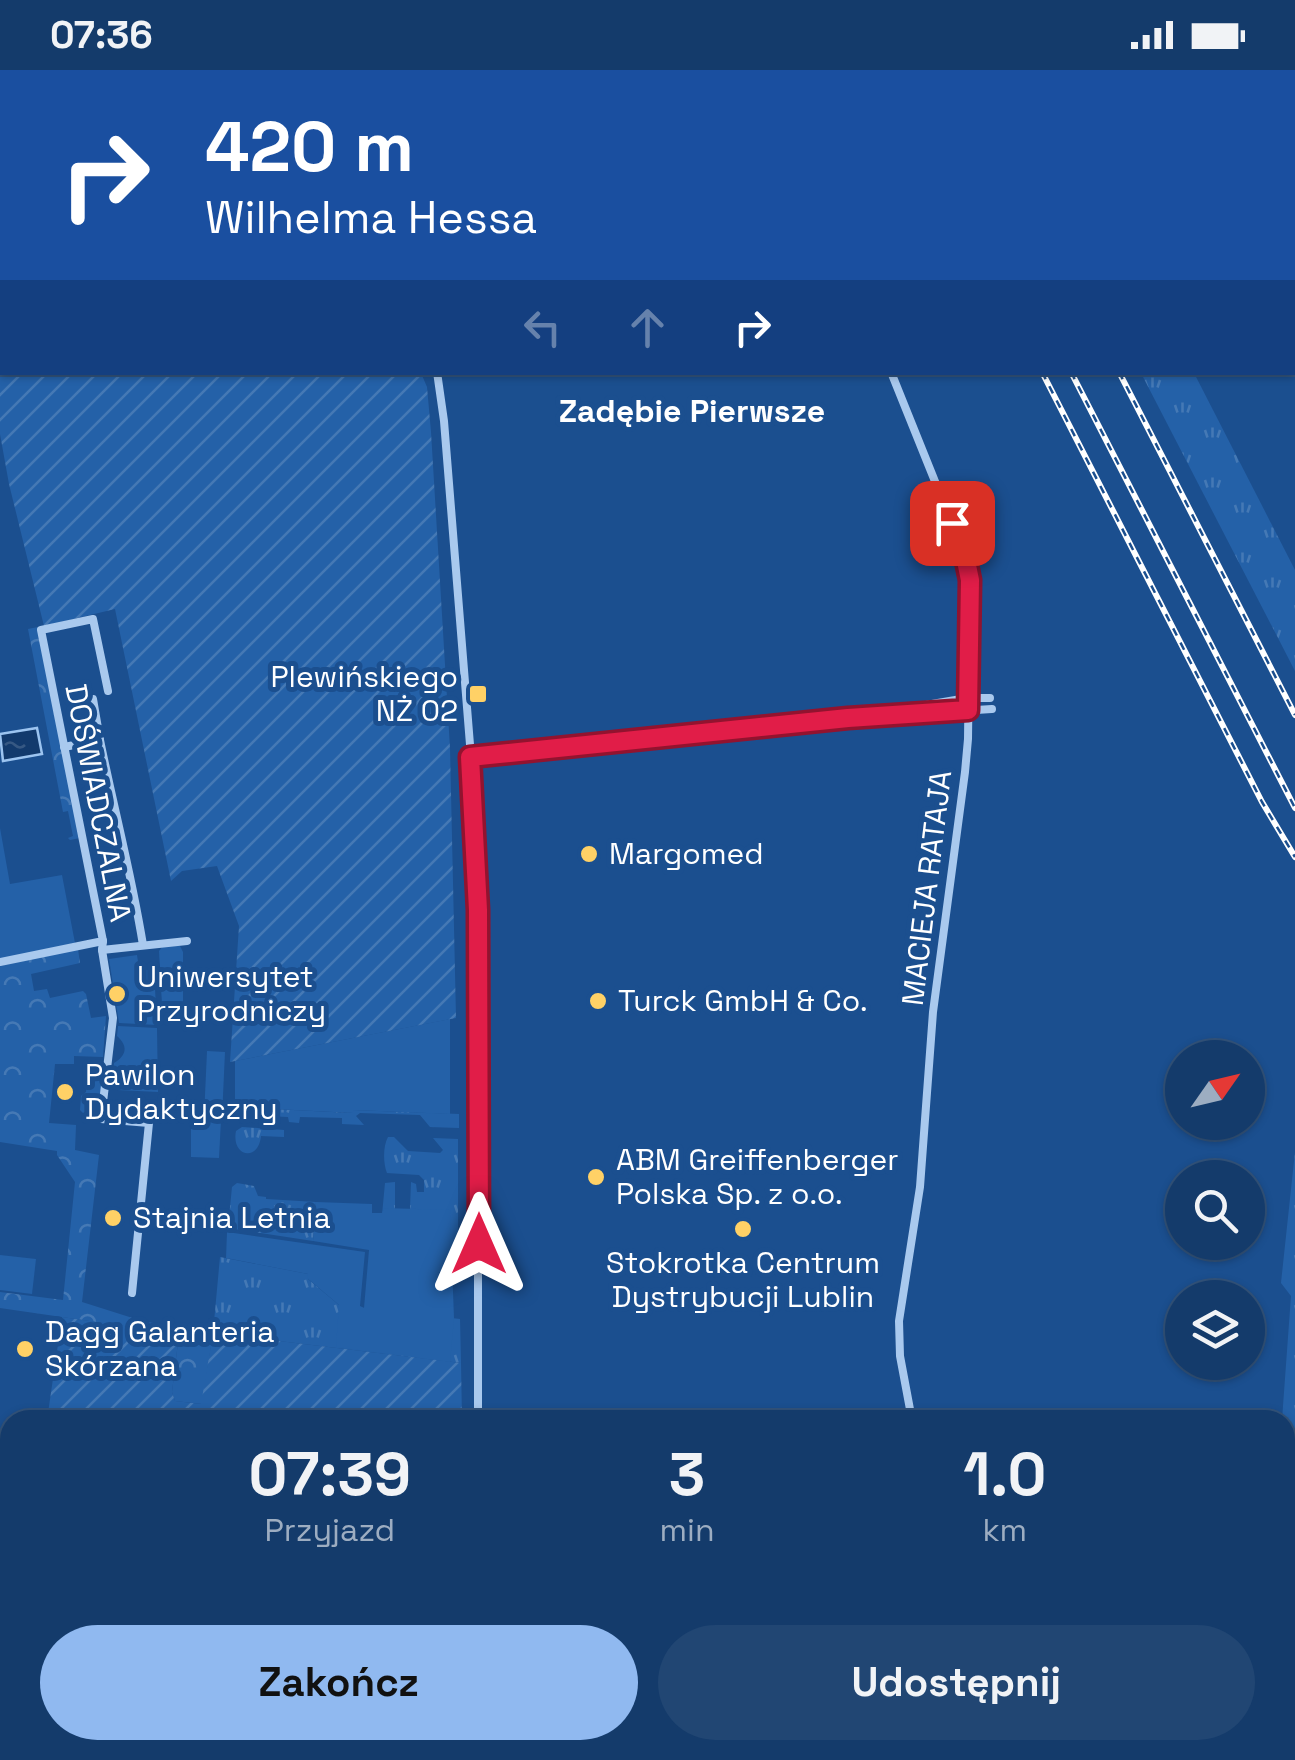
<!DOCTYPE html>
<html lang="pl">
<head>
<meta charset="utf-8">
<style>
	body { margin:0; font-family:"Space Grotesk",sans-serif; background:#214673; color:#f1f3f6; height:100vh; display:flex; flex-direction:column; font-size:38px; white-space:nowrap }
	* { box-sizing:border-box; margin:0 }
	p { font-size:32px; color:#9dadc1 }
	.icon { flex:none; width:55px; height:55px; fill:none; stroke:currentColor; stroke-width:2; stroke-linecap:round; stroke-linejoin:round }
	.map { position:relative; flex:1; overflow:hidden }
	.sheet { position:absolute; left:0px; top:1340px; width:1295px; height:350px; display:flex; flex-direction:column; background:#143b6b; border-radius:30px 30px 0 0; box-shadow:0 2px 8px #0004,0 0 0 2px #33557e }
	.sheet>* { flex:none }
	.guide { position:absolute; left:0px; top:0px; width:1295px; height:305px; box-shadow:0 2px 8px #0004,0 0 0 2px #33557e; background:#1a4fa0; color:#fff; overflow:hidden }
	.needle { width:65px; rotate:56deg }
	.buttons { position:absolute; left:1165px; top:970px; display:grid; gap:20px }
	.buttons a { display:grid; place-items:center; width:100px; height:100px; border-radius:50%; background:#143b6b; box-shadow:0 2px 8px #0004,0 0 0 2px #33557e; font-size:50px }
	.pin { position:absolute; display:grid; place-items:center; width:85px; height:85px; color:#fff; margin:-42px; border-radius:20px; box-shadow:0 5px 15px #0006 }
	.me { position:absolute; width:110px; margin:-55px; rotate:0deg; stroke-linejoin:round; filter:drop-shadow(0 0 8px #0008) }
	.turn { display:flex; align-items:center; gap:35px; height:210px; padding:0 40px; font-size:45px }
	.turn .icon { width:130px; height:130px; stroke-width:2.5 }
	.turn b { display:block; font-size:70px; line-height:85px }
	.lanes { display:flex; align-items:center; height:95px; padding:0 40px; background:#0003; justify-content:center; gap:50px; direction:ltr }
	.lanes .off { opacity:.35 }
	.eta { display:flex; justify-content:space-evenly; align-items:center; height:170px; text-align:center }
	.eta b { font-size:60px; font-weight:700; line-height:70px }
	.button { display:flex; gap:20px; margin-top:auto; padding:20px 40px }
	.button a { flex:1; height:115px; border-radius:60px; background:#90b9f0; color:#111; font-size:40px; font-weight:700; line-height:115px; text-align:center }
	.button a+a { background:#214673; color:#f1f3f6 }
	.status { display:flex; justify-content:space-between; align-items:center; height:70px; padding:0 50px; background:#143b6b; direction:ltr }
	.status svg { height:28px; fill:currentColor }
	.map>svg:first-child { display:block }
	.grass { fill:url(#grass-tufts) }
	.forest { fill:url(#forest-crowns) }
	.park { fill:#2461a8 }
	.garden { fill:url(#garden-furrows) }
	.water { fill:url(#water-ripples); stroke:#9cc4f0; stroke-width:2.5 }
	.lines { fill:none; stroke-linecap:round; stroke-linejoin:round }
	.minor { stroke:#a9c9ee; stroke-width:8 }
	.rail-casing { stroke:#fff; stroke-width:6 }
	.rail { stroke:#1b4f8f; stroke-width:2.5; stroke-dasharray:8; stroke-linecap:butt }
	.route-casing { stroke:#92132f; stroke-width:25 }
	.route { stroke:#e11d48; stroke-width:18 }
	.poi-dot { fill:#ffd166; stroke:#1b4f8f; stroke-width:4 }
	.labels { text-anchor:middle; stroke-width:10; stroke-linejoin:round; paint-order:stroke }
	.poi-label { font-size:30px; fill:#fff; stroke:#1b4f8f; text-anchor:start }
	.street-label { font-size:30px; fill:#fff; stroke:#1b4f8f }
	.neighbourhood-label { font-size:32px; font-weight:bold; fill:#fff; stroke:#1b4f8f }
</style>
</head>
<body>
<div class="status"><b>07:36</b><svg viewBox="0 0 49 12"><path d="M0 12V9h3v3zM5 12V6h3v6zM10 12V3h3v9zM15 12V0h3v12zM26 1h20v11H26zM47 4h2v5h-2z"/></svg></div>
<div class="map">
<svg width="1295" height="1690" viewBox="0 0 1295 1690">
	<defs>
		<pattern id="grass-tufts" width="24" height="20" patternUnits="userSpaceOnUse" patternTransform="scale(2.5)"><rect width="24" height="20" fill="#2461a8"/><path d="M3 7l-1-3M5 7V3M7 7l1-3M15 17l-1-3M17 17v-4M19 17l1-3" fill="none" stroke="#4579b5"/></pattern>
		<pattern id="forest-crowns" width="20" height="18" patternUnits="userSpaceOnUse" patternTransform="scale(2.5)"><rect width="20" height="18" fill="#2461a8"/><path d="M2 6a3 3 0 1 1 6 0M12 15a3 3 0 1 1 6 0" fill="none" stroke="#4579b5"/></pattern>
		<pattern id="garden-furrows" width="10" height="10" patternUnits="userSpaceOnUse" patternTransform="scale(2.5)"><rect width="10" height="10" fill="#2461a8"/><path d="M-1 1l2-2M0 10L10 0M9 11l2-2" fill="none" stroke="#4579b5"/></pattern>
		<pattern id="water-ripples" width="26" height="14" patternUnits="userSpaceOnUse" patternTransform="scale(2.5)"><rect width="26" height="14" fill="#123a6d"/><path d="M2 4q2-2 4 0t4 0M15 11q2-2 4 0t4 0" fill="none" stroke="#365883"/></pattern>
	</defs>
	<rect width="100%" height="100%" fill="#1b4f8f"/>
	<g class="grass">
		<path d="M1141,303H1194L1295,500V601Z"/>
		<path d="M92,993L101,994L105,999L98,1040L92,1045L84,1044L80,1040L81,1026L86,1022L88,995Z"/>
		<path d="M233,1037L352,1043L353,1040L459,1044V1058L430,1057L420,1045L360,1043L356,1046L364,1055L342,1054V1048L300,1047L299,1053L289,1052L288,1047L245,1045L244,1050H242V1042H237V1049H233Z"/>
		<path d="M242,1057L284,1060V1067L261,1066C258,1093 231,1086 236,1061Z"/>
		<path d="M388,1067H394L408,1081L440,1083L443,1080L433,1068L458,1069V1203L369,1195L381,1156L385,1113L395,1112V1139H410L411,1112L416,1114L417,1122H424V1110L419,1105L387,1103C383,1093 383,1076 388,1067Z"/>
		<path d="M1295,1082V1690H1279V1680H1285V1350H1282L1291,1226L1281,1213Z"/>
		<path d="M237,1113L254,1116L258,1126L266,1127V1129L316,1132L313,1171L228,1158L232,1117Z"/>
		<path d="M220,1187L308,1204V1209L339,1235L460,1249L461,1293L213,1263Z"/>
	</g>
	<g class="forest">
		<path d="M38,557L80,768L70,770L68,768L73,766L68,741L63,742L28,559Z"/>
		<path d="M78,879L80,893L31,904L34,921L47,919L50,928L83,921L86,924L91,948L106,946L103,987L74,986V994H55L49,1053L76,1055L75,1080L99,1085L82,1232L142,1251L213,1263L202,1334L175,1331L172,1322L179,1264L0,1238V1222L63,1230L75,1112L57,1085V1081L0,1072V896Z"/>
	</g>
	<g class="park">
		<path d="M0,758L10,814L62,805L75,873L0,889Z"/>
		<path d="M176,875L180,876L183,882V936L181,939L165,938L162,935L159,881L163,876Z"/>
		<path d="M137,885L139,898L142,900H154L157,955L119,953L109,889Z"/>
		<path d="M450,949V1044L354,1040L353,1043L235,1037V991Z"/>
		<path d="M118,956L157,958L158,1022L117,1020C110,1011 113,1003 114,993C127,985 128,976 117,966Z"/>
		<path d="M207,981L225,982L222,1048L204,1047Z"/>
		<path d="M191,1049L221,1050L219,1088L191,1087Z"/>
		<path d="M316,1132L372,1134V1143H382L384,1138L450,1140L454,1248L450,1292L336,1277L339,1235L307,1208L308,1204L226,1188L227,1162L365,1182L360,1236L364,1238L369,1180L313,1171Z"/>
		<path d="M0,1185L36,1189L32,1224L0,1220Z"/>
	</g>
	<g class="garden">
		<path d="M0,239H2V302L421,303L427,317L431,362L450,678L456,948L230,992L239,856L217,796L182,801L171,811L115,539L44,556L9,414L0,364Z"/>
		<path d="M62,1247L179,1264L172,1322L175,1331L201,1334L213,1263L461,1293L462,1350H47Z"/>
	</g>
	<path class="water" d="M37,658L42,684L3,691L0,664Z"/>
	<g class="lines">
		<g class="minor">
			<path d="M5,0L6,2"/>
			<path d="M788,0L791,2"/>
			<path d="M437,302L444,351L471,687L478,840V1350"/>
			<path d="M891,302L965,486L970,510L968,669L965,702L933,942L920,1117L899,1251L900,1286L912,1350"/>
			<path d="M93,629L100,670"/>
			<path d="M891,641L967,628H990"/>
			<path d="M64,677L100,670C114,739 132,806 143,875"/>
			<path d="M471,687L848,648L992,639"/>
			<path d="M103,871L102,880L113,948L101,1049L149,1053L132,1223"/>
			<path d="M102,880L187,871"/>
			<path d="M0,892L103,871L41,560L93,549L108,621"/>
			<path d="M0,1496L10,1517"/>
			<path d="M285,1680L331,1690"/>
			<path d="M969,1680L971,1690"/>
			<path d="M60,1690L63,1680"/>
			<path d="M460,1690L463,1680"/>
			<path d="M470,1690V1680"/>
			<path d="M640,1690L701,1680"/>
		</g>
		<defs>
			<g id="rail">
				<path d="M874,0L876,2"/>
				<path d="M934,0L935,2"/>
				<path d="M964,0L966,2"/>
				<path d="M1229,0L1230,2"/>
				<path d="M1245,0L1246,2"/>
				<path d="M1292,133L1295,139"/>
				<path d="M1292,160L1295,170"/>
				<path d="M1292,184L1295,193"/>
				<path d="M1292,214L1295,223"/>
				<path d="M1292,244L1295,254"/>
				<path d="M1042,302L1262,732L1295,787"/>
				<path d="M1071,302L1295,738"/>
				<path d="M1119,302L1295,645"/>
			</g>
		</defs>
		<use href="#rail" class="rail-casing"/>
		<use href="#rail" class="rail"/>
	</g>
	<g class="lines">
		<defs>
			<path id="route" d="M479,1174L478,840L470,687L848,648L968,640L970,510L965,486L952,453"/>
		</defs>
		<use href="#route" class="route-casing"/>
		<use href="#route" class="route"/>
	</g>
	<g class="poi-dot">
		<rect x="468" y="614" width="20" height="20" rx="5"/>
		<circle cx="589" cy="784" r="10"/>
		<circle cx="117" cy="924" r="10"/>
		<circle cx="598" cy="931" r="10"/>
		<circle cx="65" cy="1022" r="10"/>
		<circle cx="596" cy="1107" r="10"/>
		<circle cx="113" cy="1148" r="10"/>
		<circle cx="743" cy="1159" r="10"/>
		<circle cx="25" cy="1279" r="10"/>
	</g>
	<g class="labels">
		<g class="poi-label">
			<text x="458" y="617" text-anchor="end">Plewińskiego<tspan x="458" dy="34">NŻ 02</tspan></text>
			<text x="609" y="794">Margomed</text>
			<text x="137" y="917">Uniwersytet<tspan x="137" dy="34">Przyrodniczy</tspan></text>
			<text x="618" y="941">Turck GmbH &amp; Co.</text>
			<text x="85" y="1015">Pawilon<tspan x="85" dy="34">Dydaktyczny</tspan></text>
			<text x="616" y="1100">ABM Greiffenberger<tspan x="616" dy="34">Polska Sp. z o.o.</tspan></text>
			<text x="133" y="1158">Stajnia Letnia</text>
			<text x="743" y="1203" text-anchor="middle">Stokrotka Centrum<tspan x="743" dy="34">Dystrybucji Lublin</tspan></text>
			<text x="45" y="1272">Dagg Galanteria<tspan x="45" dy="34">Skórzana</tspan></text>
		</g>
		<g class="street-label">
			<text transform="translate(98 733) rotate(79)" y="10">DOŚWIADCZALNA</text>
			<text transform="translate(927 818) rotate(-83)" y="10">MACIEJA RATAJA</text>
		</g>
		<g class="neighbourhood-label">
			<text x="692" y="352">Zadębie Pierwsze</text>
		</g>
	</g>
</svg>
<div class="buttons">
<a><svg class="needle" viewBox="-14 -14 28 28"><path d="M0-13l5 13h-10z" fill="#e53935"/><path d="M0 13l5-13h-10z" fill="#9dadc1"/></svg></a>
<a><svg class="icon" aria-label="search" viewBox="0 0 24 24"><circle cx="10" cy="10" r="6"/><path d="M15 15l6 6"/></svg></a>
<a><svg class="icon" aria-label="layers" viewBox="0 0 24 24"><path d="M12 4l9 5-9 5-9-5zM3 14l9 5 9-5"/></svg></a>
</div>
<div class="pin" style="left:952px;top:453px;background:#d93025"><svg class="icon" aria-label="arrive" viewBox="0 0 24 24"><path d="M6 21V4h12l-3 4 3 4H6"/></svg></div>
<svg class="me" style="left:479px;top:1174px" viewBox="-20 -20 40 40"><path d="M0-17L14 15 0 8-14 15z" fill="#e11d48" stroke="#fff" stroke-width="4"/></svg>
<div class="guide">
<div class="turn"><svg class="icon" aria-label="right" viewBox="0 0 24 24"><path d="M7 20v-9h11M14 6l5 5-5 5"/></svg><div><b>420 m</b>Wilhelma Hessa</div></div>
<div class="lanes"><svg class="icon off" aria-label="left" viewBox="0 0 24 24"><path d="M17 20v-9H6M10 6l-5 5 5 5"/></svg><svg class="icon off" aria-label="ahead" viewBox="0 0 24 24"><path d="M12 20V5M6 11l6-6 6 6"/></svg><svg class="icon" aria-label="right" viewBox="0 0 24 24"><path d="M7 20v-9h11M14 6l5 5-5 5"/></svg></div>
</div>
<section class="sheet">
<div class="eta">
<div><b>07:39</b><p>Przyjazd</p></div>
<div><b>3</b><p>min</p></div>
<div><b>1.0</b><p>km</p></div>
</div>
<div class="button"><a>Zakończ</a><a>Udostępnij</a></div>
</section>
</div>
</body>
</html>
